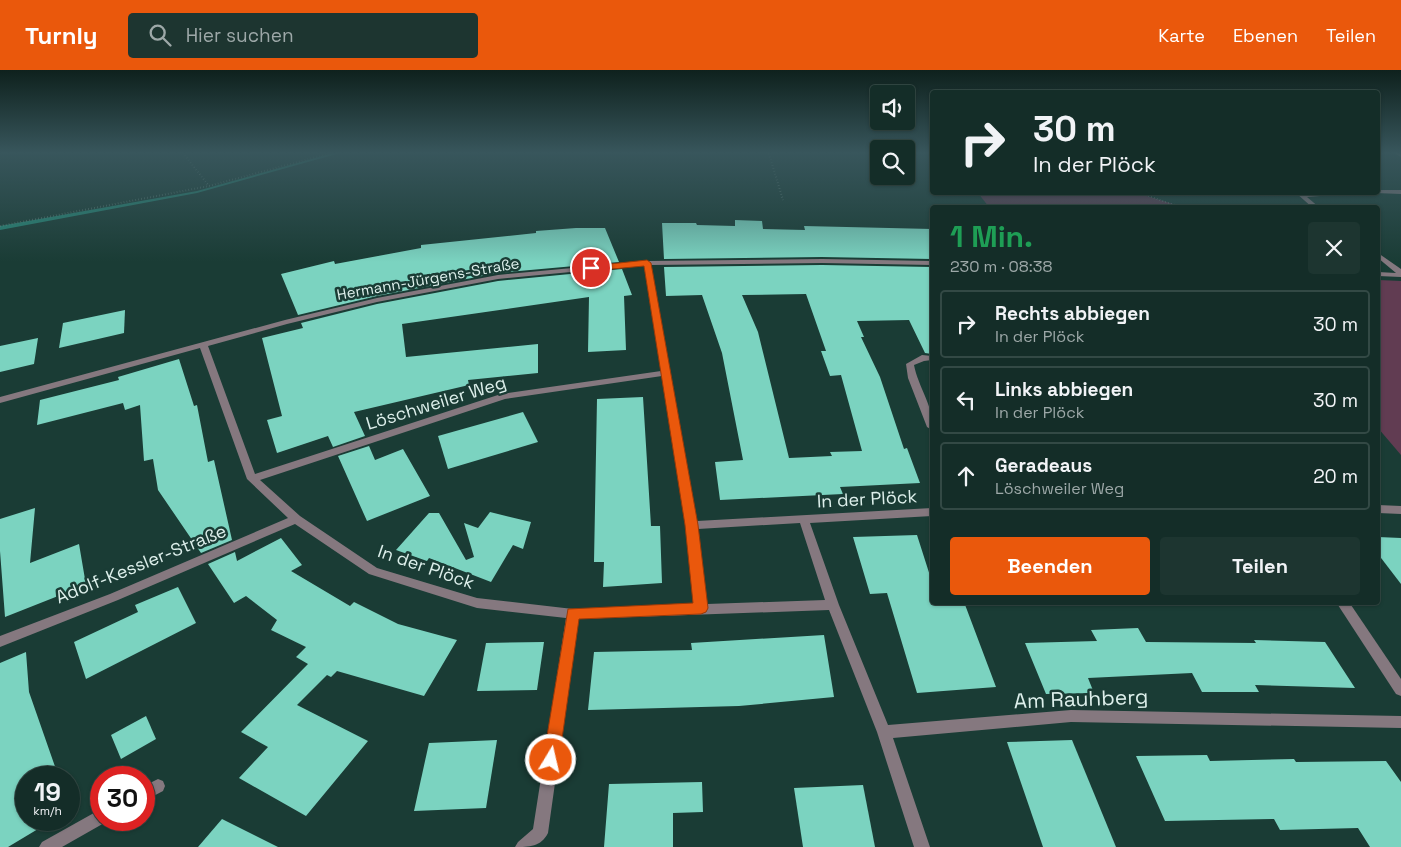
<!DOCTYPE html>
<html lang="de">
<head>
<meta charset="utf-8">
<style>
	body { margin:0; font-family:"Space Grotesk",sans-serif; background:#1d3530; color:#f1f3f6; height:100vh; display:flex; flex-direction:column; font-size:19px; white-space:nowrap }
	* { box-sizing:border-box; margin:0 }
	p { font-size:16px; color:#9da8a8 }
	.icon { flex:none; width:28px; height:28px; fill:none; stroke:currentColor; stroke-width:2; stroke-linecap:round; stroke-linejoin:round }
	.map { position:relative; flex:1; overflow:hidden }
	.sheet { position:absolute; left:930px; top:135px; width:450px; height:400px; display:flex; flex-direction:column; background:#142d28; border-radius:5px; box-shadow:0 1px 4px #0004,0 0 0 1px #334945 }
	.sheet>* { flex:none }
	.guide { position:absolute; left:930px; top:20px; width:450px; height:105px; border-radius:5px; box-shadow:0 1px 4px #0004,0 0 0 1px #334945; background:#142d28; color:#f1f3f6; overflow:hidden }
	.tools { position:absolute; left:870px; top:15px; display:grid; gap:10px }
	.tools a { display:grid; place-items:center; width:45px; height:45px; border-radius:5px; background:#142d28; box-shadow:0 1px 4px #0004,0 0 0 1px #334945; font-size:25px }
	.speed { position:absolute; left:15px; top:696px; display:flex; gap:10px; font-size:25px; font-weight:700; text-align:center }
	.speed>* { display:grid; place-content:center; width:65px; height:65px; border-radius:50%; background:#142d28; box-shadow:0 1px 4px #0004,0 0 0 1px #334945; line-height:1 }
	.speed small { font-size:12px; font-weight:400 }
	.speed .limit { border:8px solid #d22; background:#fff; color:#111 }
	.pin { position:absolute; display:grid; place-items:center; width:42px; height:42px; color:#fff; margin:-21px; border:2px solid #fff; border-radius:50%; box-shadow:0 1px 5px #0007 }
	.me { position:absolute; width:55px; margin:-28px; rotate:9deg; stroke-linejoin:round; filter:drop-shadow(0 0 4px #0008) }
	.turn { display:flex; align-items:center; gap:18px; height:105px; padding:0 20px; font-size:22px }
	.turn .icon { width:65px; height:65px; stroke-width:2.5 }
	.turn b { display:block; font-size:35px; line-height:42px }
	.round { display:grid; place-items:center; flex:none; width:52px; height:52px; border-radius:5px; background:#1d3530 }
	.summary { display:flex; align-items:center; justify-content:space-between; height:85px; padding:0 20px }
	h1 { font-size:30px; font-weight:700; line-height:38px; color:#1e9e55 }
	.cta { display:flex; gap:10px; margin-top:auto; padding:10px 20px }
	.cta a { flex:1; height:58px; border-radius:5px; background:#ea580c; color:#fff; font-size:20px; font-weight:700; line-height:58px; text-align:center }
	.cta a+a { background:#1d3530; color:#f1f3f6 }
	ul { padding:0; list-style:none }
	li { display:flex; align-items:center; gap:15px; height:68px; margin:0 10px 8px; padding:0 10px; border:2px solid #334945; border-radius:5px }
	li div { flex:1 }
	li b { display:block; font-size:19px }
	li em { font-style:normal }
	header { display:flex; align-items:center; gap:30px; box-sizing:border-box; height:70px; padding:0 25px; background:#ea580c; color:#fff }
	header strong { font-size:24px }
	nav { display:flex; gap:28px; margin-inline-start:auto; font-size:18px }
	.search { width:350px; height:45px; background:#1d3530; display:flex; align-items:center; gap:12px; box-sizing:border-box; padding:0 18px; border-radius:5px; color:#9da8a8; font-size:19px }
	.map>svg:first-child { display:block }
	.green { fill:#613c52 }
	.lines { fill:none; stroke-linecap:round; stroke-linejoin:round }
	.stream { fill:#268574; fill-rule:evenodd }
	.building { fill:#7bd3c0; fill-rule:evenodd }
	.path { stroke:#748f89; stroke-width:2; stroke-dasharray:0.5 2.5; stroke-linecap:butt }
	.minor { fill:#85787f; fill-rule:evenodd }
	.route { fill:#ea580c; stroke:#983908 }
	.labels { text-anchor:middle; stroke-width:5; stroke-linejoin:round; paint-order:stroke }
	.far-street-label { font-size:15px; fill:#ddefeb; stroke:#1a3c35 }
	.street-label { font-size:18px; fill:#ddefeb; stroke:#1a3c35 }
	.near-street-label { font-size:21px; fill:#ddefeb; stroke:#1a3c35 }
</style>
</head>
<body>
<header>
<strong>Turnly</strong>
<div class="search"><svg class="icon" aria-label="search" viewBox="0 0 24 24"><circle cx="10" cy="10" r="6"/><path d="M15 15l6 6"/></svg>Hier suchen</div>
<nav><a>Karte</a><a>Ebenen</a><a>Teilen</a></nav>
</header>
<div class="map">
<svg width="1401" height="777" viewBox="0 0 1401 777">
	<rect width="100%" height="100%" fill="#1a3c35"/>
	<g class="green">
		<path d="M978,123H1137L1183,137H989Z"/>
		<path d="M1378,210L1401,211V385L1378,358Z"/>
	</g>
	<g class="lines">
		<path class="stream" d="M333,83H340L197,123L0,160V156L197,121Z"/>
	</g>
	<g class="building">
		<path d="M735,150L762,151L763,159L805,160L804,156L932,159V189L822,187L664,189L662,153H696L697,155L735,156Z"/>
		<path d="M576,158H605L619,192L498,203L377,226L298,245L281,204L334,191L335,194L421,178V175L536,163V161Z"/>
		<path d="M822,195L932,197V284L925,283L909,250L857,251L864,267H861L880,307L904,379L907,378L920,413L840,417L843,424L720,430L715,392L743,390L722,283L702,225L666,226L664,197ZM806,224L826,281H821L830,306L841,305L862,381L830,382L832,386L789,388L758,262L742,225Z"/>
		<path d="M622,199L632,225L624,226L626,280L588,282L589,227L402,254L406,287L538,274V303L468,310L469,315L354,342L365,366L333,377L328,366L277,383L267,350L282,346L262,268L303,258L301,253L377,234L498,211Z"/>
		<path d="M125,240L124,263L59,278L63,253Z"/>
		<path d="M38,268L34,294L0,302V276Z"/>
		<path d="M179,289L194,336L197,335L208,392L214,390L232,470L201,483L158,420L153,389L144,391L140,335L125,340L123,333L37,355L40,330L119,310L118,307Z"/>
		<path d="M643,327L651,456H660L662,513L603,517L604,492H594L597,329Z"/>
		<path d="M523,342L538,372L448,399L438,366Z"/>
		<path d="M369,376L375,390L403,379L430,426L367,451L338,386Z"/>
		<path d="M35,438L30,493L79,474L86,515L5,547L0,481V449Z"/>
		<path d="M490,442L531,452L523,479L513,475L491,512L429,488L427,491L396,480L429,443H439L466,490L474,487L464,453L478,458Z"/>
		<path d="M917,465L932,512V532H964L996,617L917,623L887,523L870,524L853,467Z"/>
		<path d="M1378,467L1401,468V514L1378,484Z"/>
		<path d="M281,468L302,495L291,501L350,536L354,532L398,554L457,570L424,626L337,601L331,607L327,605L297,635L368,671L306,746L239,708L268,677L241,662L308,594L296,587L306,577L271,560L277,550L246,526L234,533L208,494L235,482L237,491Z"/>
		<path d="M178,517L196,553L86,609L74,572L138,542L135,535Z"/>
		<path d="M1138,558L1146,572L1256,573L1254,570L1325,572L1355,618L1255,615L1259,622H1202L1192,603L1088,608L1094,623L1046,624L1025,573L1097,571L1091,560Z"/>
		<path d="M824,565L834,627L739,636L588,640L594,582L692,580L691,573Z"/>
		<path d="M544,572L537,620L477,621L486,573Z"/>
		<path d="M26,582L29,622L59,708H26V750H53L8,777H0V593Z"/>
		<path d="M146,646L156,669L121,689L111,665Z"/>
		<path d="M497,670L486,738L414,741L429,673Z"/>
		<path d="M1072,670L1086,704L1116,777H1043L1007,672Z"/>
		<path d="M1207,685L1210,691L1294,689L1296,692L1386,691L1401,712V777H1370L1358,758L1280,760L1274,749L1165,751L1136,686Z"/>
		<path d="M702,712L703,742L673,743V777H604L609,714Z"/>
		<path d="M863,715L875,777H803L794,718Z"/>
		<path d="M222,749L278,777H198Z"/>
	</g>
	<g class="lines">
		<g class="path">
			<path d="M183,83L209,116"/>
			<path d="M772,83L769,84L783,130"/>
			<path d="M1137,122L1183,138"/>
			<path d="M0,156L209,116L331,83"/>
		</g>
		<g class="minor">
			<path d="M1394,83H1401V87Z"/>
			<path d="M1378,120H1401V124L1376,123Z"/>
			<path d="M1372,122L1307,127L1320,138H1313L1296,123Z"/>
			<path d="M1378,183L1401,199V207L1378,206V202L1396,203L1378,188Z"/>
			<path d="M822,189L932,191V195L822,193L651,195L697,451L932,438V446L810,453L839,535L888,655L1071,640L1401,646V658L1071,652L893,668L930,777H914L877,662L829,540L578,549L548,763C541,777 529,777 515,777L518,772L533,759L566,548L477,538L369,504L295,454L118,530L0,577V566L110,524L288,448L247,409L200,278L0,333V327L285,250L377,228L498,205L647,191ZM644,195L661,301L501,324L255,404L208,276L287,254L377,232L498,209ZM662,306L687,455L695,535L573,539L477,528L377,498L300,446L260,410L505,329ZM800,453L825,530L707,534L698,459Z"/>
			<path d="M922,285L932,286V290L924,291L914,295C918,317 935,338 932,360L927,357L908,308L906,294Z"/>
			<path d="M1378,435L1401,436V444L1378,443Z"/>
			<path d="M1336,532H1349L1401,609V626L1396,624Z"/>
			<path d="M158,709L163,711L165,716L163,721L144,731V716Z"/>
			<path d="M101,739V750H107L106,752L62,777H39L42,772Z"/>
		</g>
	</g>
	<linearGradient id="sky" x2="0" y2="1"><stop stop-color="#0e211d"/><stop offset="0.43" stop-color="#38565c"/><stop offset="1" stop-color="#38565c" stop-opacity="0"/></linearGradient>
	<rect width="1401" height="192" fill="url(#sky)"/>
	<path class="route" d="M647,190L651,193L698,455L708,538L706,542L701,544L579,549L559,690L557,695L551,697L545,695L543,690L568,539L693,533L685,455L644,196L591,201L587,198L591,196Z"/>
	<g class="labels">
		<g class="far-street-label">
			<text transform="translate(428 209) rotate(-10)" y="5">Hermann-Jürgens-Straße</text>
		</g>
		<g class="street-label">
			<text transform="translate(436 333) rotate(-17)" y="6">Löschweiler Weg</text>
			<text transform="translate(867 429) rotate(-3)" y="6">In der Plöck</text>
			<text transform="translate(141 494) rotate(-22)" y="6">Adolf-Kessler-Straße</text>
			<text transform="translate(426 497) rotate(19)" y="6">In der Plöck</text>
		</g>
		<g class="near-street-label">
			<text transform="translate(1081 629) rotate(-2)" y="7">Am Rauhberg</text>
		</g>
	</g>
</svg>
<div class="tools">
<a><svg class="icon" aria-label="sound" viewBox="0 0 24 24"><path d="M4 9h4l5-4v14l-5-4H4zM17 9q2 3 0 6"/></svg></a>
<a><svg class="icon" aria-label="search" viewBox="0 0 24 24"><circle cx="10" cy="10" r="6"/><path d="M15 15l6 6"/></svg></a>
</div>
<div class="speed"><div>19<small>km/h</small></div><div class="limit">30</div></div>
<div class="pin" style="left:591px;top:198px;background:#d93025"><svg class="icon" aria-label="arrive" viewBox="0 0 24 24"><path d="M6 21V4h12l-3 4 3 4H6"/></svg></div>
<svg class="me" style="left:551px;top:690px" viewBox="-20 -20 40 40"><circle r="17" fill="#ea580c" stroke="#fff" stroke-width="3"/><path d="M0-11L8 9 0 5-8 9z" fill="#fff"/></svg>
<div class="guide">
<div class="turn"><svg class="icon" aria-label="right" viewBox="0 0 24 24"><path d="M7 20v-9h11M14 6l5 5-5 5"/></svg><div><b>30 m</b>In der Plöck</div></div>
</div>
<section class="sheet">
<div class="summary"><div><h1>1 Min.</h1><p>230 m · 08:38</p></div><a class="round"><svg class="icon" aria-label="close" viewBox="0 0 24 24"><path d="M6 6l12 12M18 6L6 18"/></svg></a></div>
<ul>
<li><svg class="icon" aria-label="right" viewBox="0 0 24 24"><path d="M7 20v-9h11M14 6l5 5-5 5"/></svg><div><b>Rechts abbiegen</b><p>In der Plöck</p></div><em>30 m</em></li>
<li><svg class="icon" aria-label="left" viewBox="0 0 24 24"><path d="M17 20v-9H6M10 6l-5 5 5 5"/></svg><div><b>Links abbiegen</b><p>In der Plöck</p></div><em>30 m</em></li>
<li><svg class="icon" aria-label="ahead" viewBox="0 0 24 24"><path d="M12 20V5M6 11l6-6 6 6"/></svg><div><b>Geradeaus</b><p>Löschweiler Weg</p></div><em>20 m</em></li>
</ul>
<div class="cta"><a>Beenden</a><a>Teilen</a></div>
</section>
</div>
</body>
</html>
